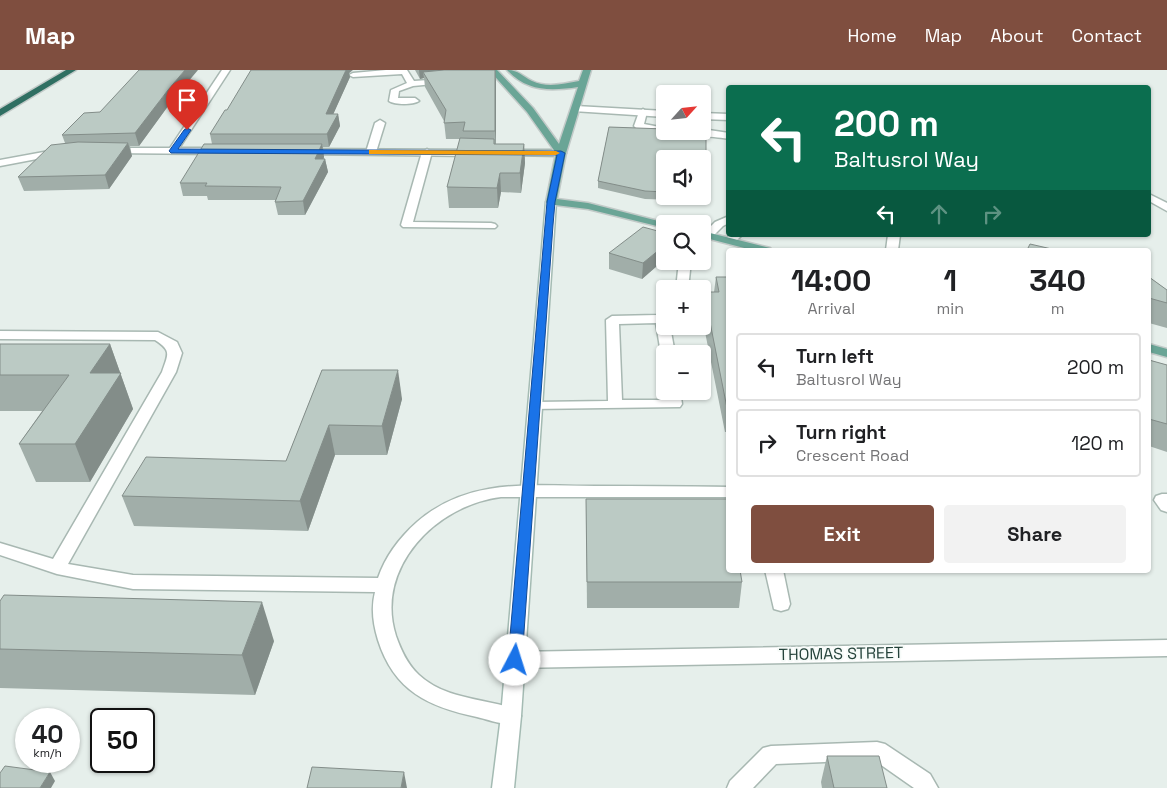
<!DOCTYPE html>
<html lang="en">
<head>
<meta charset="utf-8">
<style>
	body { margin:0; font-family:"Space Grotesk",sans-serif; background:#f2f2f2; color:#202124; height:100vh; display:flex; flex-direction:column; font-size:19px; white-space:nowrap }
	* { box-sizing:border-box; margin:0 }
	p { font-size:16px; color:#757577 }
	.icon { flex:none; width:28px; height:28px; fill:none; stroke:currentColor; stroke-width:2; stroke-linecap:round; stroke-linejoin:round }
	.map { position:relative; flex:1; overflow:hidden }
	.drawer { position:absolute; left:726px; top:178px; width:425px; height:325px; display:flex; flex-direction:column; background:#fff; border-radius:5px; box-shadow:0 1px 4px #0004 }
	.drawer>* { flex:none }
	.guide { position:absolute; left:726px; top:15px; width:425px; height:152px; border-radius:5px; box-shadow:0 1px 4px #0004; background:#0b6e4f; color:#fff; overflow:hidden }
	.needle { width:32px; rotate:63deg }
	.controls { position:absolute; left:656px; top:15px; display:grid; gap:10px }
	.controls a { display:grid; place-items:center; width:55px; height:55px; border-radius:5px; background:#fff; box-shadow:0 1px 4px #0004; font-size:25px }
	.speed { position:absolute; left:15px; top:638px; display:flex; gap:10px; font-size:25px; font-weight:700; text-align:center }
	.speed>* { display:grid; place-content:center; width:65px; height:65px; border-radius:50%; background:#fff; box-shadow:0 1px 4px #0004; line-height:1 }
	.speed small { font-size:12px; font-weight:400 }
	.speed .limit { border:2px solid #111; border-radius:8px; background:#fff; color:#111 }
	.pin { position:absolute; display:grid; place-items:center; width:42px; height:42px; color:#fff; margin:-51px -21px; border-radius:50% 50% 50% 0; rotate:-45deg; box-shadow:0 0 5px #0007 }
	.pin .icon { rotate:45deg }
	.me { position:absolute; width:55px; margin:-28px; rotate:5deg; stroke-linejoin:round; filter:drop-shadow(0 0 4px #0008) }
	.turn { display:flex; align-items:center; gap:18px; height:105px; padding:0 25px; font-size:22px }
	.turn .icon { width:65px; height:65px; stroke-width:2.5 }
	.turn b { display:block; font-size:35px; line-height:42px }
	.lanes { display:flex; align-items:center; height:48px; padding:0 25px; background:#0003; justify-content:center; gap:25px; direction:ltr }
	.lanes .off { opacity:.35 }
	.eta { display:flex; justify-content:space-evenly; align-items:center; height:85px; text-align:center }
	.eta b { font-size:30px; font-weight:600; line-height:35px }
	.action { display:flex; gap:10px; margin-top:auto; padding:10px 25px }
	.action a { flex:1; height:58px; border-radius:5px; background:#7f4e3f; color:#fff; font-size:20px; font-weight:600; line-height:58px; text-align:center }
	.action a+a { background:#f2f2f2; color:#202124 }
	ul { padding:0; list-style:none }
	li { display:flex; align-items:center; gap:15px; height:68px; margin:0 10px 8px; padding:0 15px; border:2px solid #e0e0e0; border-radius:5px }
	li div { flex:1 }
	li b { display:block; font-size:19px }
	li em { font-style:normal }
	header { display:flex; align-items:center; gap:30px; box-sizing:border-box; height:70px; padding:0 25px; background:#7f4e3f; color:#fff }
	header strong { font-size:24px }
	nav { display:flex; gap:28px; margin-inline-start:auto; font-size:18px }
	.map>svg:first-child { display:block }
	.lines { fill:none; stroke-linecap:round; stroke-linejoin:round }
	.service-casing { stroke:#a8b8b2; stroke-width:3 }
	.minor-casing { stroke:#a8b8b2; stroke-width:3 }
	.tertiary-casing { stroke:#a8b8b2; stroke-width:3 }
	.secondary-casing { stroke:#a4bbb3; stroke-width:3 }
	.primary-casing { stroke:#c2cac8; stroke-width:3 }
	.motorway-casing { stroke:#c2cac8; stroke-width:3 }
	.service { fill:#fff; fill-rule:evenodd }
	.minor { fill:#fff; fill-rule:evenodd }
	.tertiary { fill:#fff; fill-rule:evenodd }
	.secondary { fill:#fff; fill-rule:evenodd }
	.primary { fill:#6aa596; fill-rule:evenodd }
	.motorway { fill:#2f6f62; fill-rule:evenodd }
	.wall { fill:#a1aea9; fill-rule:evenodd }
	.shaded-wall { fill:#838d89 }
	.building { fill:#bbcac4; stroke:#838d89 }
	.route { fill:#1a73e8; stroke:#114b97 }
	.slow { fill:#f59e0b }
	.labels { text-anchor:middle; stroke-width:4; stroke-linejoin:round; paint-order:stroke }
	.near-street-label { font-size:16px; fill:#24423a; stroke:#f7fbf9 }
</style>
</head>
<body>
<header>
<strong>Map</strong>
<nav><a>Home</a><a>Map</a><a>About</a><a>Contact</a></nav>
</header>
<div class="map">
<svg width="1167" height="718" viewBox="0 0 1167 718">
	<rect width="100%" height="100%" fill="#e6efeb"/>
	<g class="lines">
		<defs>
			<g id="service">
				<path d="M386,0H407L414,11L444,9L448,11L444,13L413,16L399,21L398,28H415L419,31C413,35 395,35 389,31L391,20L407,13L402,4L353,7L349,5L353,3Z"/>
				<path d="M643,39L647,42L644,54L665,58V61H669L668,63L636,58L634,56L639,42Z"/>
				<path d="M380,50L385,53L376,82L374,84H368L366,82L375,53Z"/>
				<path d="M702,59L729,63V69C719,67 684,65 679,61H702Z"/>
				<path d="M427,79L432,82L413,152L491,153L495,154L497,156L495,158L403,157L401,155L422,82Z"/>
				<path d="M729,146V153L723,156L711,168H703V164L715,152Z"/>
				<path d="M730,165H742L734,173L730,174L724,171Z"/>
				<path d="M679,191H691L688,219H676Z"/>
				<path d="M665,234V256H670L675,284H665V287L661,284L656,253L619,254L622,330H667L666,321H680L682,334L680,337L531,339L529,336L531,333L536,332L608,331L606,250L612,246L657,245L661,235Z"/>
				<path d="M0,261L158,262L177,272L182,283L176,302L68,494L133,505L378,508C385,487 400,467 417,452C469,407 531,416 595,416C640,416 684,416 729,417V427H501C436,435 374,498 396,566C401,580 407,594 419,605C446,630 485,628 518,640L521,646L518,652C506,657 490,650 477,647C429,637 394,621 378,570C373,554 371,538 375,522L133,519L57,504L0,485V473L53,489L162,302C168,284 172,281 155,270L0,269Z"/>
				<path d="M1162,424H1167V442L1161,440L1154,430L1156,426Z"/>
				<path d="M765,500H783L790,534L788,539L781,541L774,539Z"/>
				<path d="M877,672L885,674L930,704L938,718H914L874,690L776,694L753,718H727L730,711L763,678L771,676Z"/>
			</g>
			<g id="minor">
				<path d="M222,0H230L176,83H170L168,81Z"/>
				<path d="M576,36L665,41V47L573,41L572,39Z"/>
				<path d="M702,43L729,44V50L702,49Z"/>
				<path d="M1149,124L1167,133V141L1149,131Z"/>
				<path d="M888,165H900L898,180H886Z"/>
				<path d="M1167,570V586L515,598L508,596L505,590L508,584L515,582Z"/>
			</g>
			<g id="tertiary">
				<path d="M110,78H220L225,81L220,84L107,83L105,81Z"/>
				<path d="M60,79L65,82L63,84L0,96V90Z"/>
				<path d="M303,79L477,80L482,83L477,86L300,84V80Z"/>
				<path d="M505,80H561L566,83L561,86L502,85V81Z"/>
			</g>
			<path id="secondary" d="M551,129L556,132L521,646L514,718H492L501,646L546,132Z"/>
			<g id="primary">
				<path d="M489,0H497L533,38L559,74L578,17C551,21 527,22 507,0C518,0 522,6 532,11C546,18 564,14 579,11L583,0H591L566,83L557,129L588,133L670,154H665V158L588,139L547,134L546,132L556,83L527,42Z"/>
				<path d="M702,161L770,178L772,180H752L702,167Z"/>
				<path d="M1149,274L1167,279V287L1149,282Z"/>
			</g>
			<path id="motorway" d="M66,0H76L0,46V39Z"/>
		</defs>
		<use href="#service" class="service-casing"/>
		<use href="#minor" class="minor-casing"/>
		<use href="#tertiary" class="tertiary-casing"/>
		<use href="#secondary" class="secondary-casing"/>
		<use href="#primary" class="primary-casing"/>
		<use href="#motorway" class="motorway-casing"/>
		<use href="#service" class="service"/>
		<use href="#minor" class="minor"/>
		<use href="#tertiary" class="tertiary"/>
		<use href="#secondary" class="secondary"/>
		<use href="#primary" class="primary"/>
		<use href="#motorway" class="motorway"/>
	</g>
	<g class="wall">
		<path d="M415,0H495L496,74H524L525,93L521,123L501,122L498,138H449L447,117L460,69H446L444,51L425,17L424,8L420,9Z"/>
		<path d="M352,1L349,3L350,7L333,44H338L340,56L329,77H323L324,87V89H325L328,102L305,145H278L275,132V130H208L207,126H183L180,113L212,74L210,64L227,40Z"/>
		<path d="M171,32L139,76H130L132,86L109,119L24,121L18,107L65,73L62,65L100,42Z"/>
		<path d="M609,57L665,59V61H706L705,131L645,129L598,118V111ZM665,89H702V126H665Z"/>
		<path d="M665,163V189L642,209L609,199V183Z"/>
		<path d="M716,207H729V362H725L702,247L704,222H714Z"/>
		<path d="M1149,207L1167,220V258L1149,253Z"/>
		<path d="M0,274H110L133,339L90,412H36L19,374L42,341H0Z"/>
		<path d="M1149,290L1167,295V382L1149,376Z"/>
		<path d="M322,300L402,329L387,385H335L308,461L134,456L122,426L286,391Z"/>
		<path d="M586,429L742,512L739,538H587Z"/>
		<path d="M0,531L274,571L255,625L0,618Z"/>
		<path d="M827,686L887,718H822L821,712Z"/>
	</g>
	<g class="shaded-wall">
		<path d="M185,0H198L171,32L139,76L135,63L168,20Z"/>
		<path d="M346,0H353L349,3L350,7L328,56L326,44Z"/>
		<path d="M419,0H489L423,2L424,8L420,9Z"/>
		<path d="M495,0L496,10V78L495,61Z"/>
		<path d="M338,44L340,56L329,77L327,64Z"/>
		<path d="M128,73L132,86L109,119L105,105Z"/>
		<path d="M322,74L324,87L317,102L315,89Z"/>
		<path d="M524,74L525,93L521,123L520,103Z"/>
		<path d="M325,89L328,102L305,145L303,131Z"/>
		<path d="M500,103L501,122L498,138L497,118Z"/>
		<path d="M665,175V189L642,209L643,193Z"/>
		<path d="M110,274L133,339L90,412L75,374L90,303Z"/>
		<path d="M398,300L402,329L387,385L382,356Z"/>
		<path d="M329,355L335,385L308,461L300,431Z"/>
		<path d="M262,532L274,571L255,625L242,585Z"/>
		<path d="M50,702L55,711L51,718H40Z"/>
		<path d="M404,702L407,718H401Z"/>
	</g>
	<g class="building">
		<path d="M139,0H185L168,20L135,63L62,65L84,43L100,42Z"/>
		<path d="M251,0H346L326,44H338L327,64H210L225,40H227Z"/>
		<path d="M444,0H495V61H463L465,52L444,53L446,40L423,2Z"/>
		<path d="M609,57L665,59V61H706V124H702V89H665V122L645,121L598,111Z"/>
		<path d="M460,68L494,69V74H524L520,103H500L497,118L447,117Z"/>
		<path d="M78,72L128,73L105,105L18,107L51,75Z"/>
		<path d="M204,74H322L315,89H325L303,131L275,132L281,117L205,116L207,113H180Z"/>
		<path d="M643,157L665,163V175L643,193L609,183Z"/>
		<path d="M1030,174L1056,180H1027Z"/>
		<path d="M716,207H729V338H727L704,222H719Z"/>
		<path d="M1149,207L1167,220V233L1149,228Z"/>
		<path d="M0,274H110L90,303H121L75,374H19L69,305H0Z"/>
		<path d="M1149,290L1167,295V354L1149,349Z"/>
		<path d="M322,300H398L382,356L329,355L300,431L122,426L146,387L286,391Z"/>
		<path d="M586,429H728L729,435V500H740L742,512H587Z"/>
		<path d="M4,525L262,532L242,585L0,579V531Z"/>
		<path d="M827,686H879L887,718H834Z"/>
		<path d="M5,696L50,702L40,718H0V703Z"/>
		<path d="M312,697L404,702L401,718H307Z"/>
	</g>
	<path class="route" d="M187,58L191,60L178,79L561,81L565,83L555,132L553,155L522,590L520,594L515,596L510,594L508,590L545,155L547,132L557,85L171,83L169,81L184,60Z"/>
	<path class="slow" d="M369,80L556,81L560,83L556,85L371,84H369Z"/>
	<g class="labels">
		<g class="near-street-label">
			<text transform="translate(841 583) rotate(-1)" y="6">THOMAS STREET</text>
		</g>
	</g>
</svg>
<div class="controls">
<a><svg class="needle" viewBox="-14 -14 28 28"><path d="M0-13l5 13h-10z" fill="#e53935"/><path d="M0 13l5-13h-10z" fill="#757577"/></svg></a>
<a><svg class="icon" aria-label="sound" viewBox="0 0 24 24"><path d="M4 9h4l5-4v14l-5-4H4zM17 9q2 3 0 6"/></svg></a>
<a><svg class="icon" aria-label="search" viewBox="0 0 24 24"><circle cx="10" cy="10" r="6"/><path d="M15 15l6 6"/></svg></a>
<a>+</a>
<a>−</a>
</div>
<div class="speed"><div>40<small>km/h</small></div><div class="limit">50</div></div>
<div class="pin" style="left:187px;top:60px;background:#d93025"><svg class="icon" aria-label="arrive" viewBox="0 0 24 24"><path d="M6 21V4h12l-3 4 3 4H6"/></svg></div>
<svg class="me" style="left:515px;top:590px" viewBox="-20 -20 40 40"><circle r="19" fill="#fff"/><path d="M0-13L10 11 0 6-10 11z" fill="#1a73e8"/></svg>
<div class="guide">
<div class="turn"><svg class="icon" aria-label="left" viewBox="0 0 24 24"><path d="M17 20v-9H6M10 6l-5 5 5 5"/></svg><div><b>200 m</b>Baltusrol Way</div></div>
<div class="lanes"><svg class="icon" aria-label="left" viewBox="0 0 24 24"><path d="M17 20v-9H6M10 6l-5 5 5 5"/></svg><svg class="icon off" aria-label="ahead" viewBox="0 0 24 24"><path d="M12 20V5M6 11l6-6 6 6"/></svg><svg class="icon off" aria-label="right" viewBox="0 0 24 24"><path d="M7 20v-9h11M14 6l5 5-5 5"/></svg></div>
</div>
<section class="drawer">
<div class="eta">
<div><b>14:00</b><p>Arrival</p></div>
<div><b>1</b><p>min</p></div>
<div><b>340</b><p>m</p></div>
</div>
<ul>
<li><svg class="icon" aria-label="left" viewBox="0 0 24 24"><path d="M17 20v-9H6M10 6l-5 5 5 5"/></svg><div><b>Turn left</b><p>Baltusrol Way</p></div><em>200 m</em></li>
<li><svg class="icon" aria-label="right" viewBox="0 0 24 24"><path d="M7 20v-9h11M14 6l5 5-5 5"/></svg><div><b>Turn right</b><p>Crescent Road</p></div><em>120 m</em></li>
</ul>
<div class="action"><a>Exit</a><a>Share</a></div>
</section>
</div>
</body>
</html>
